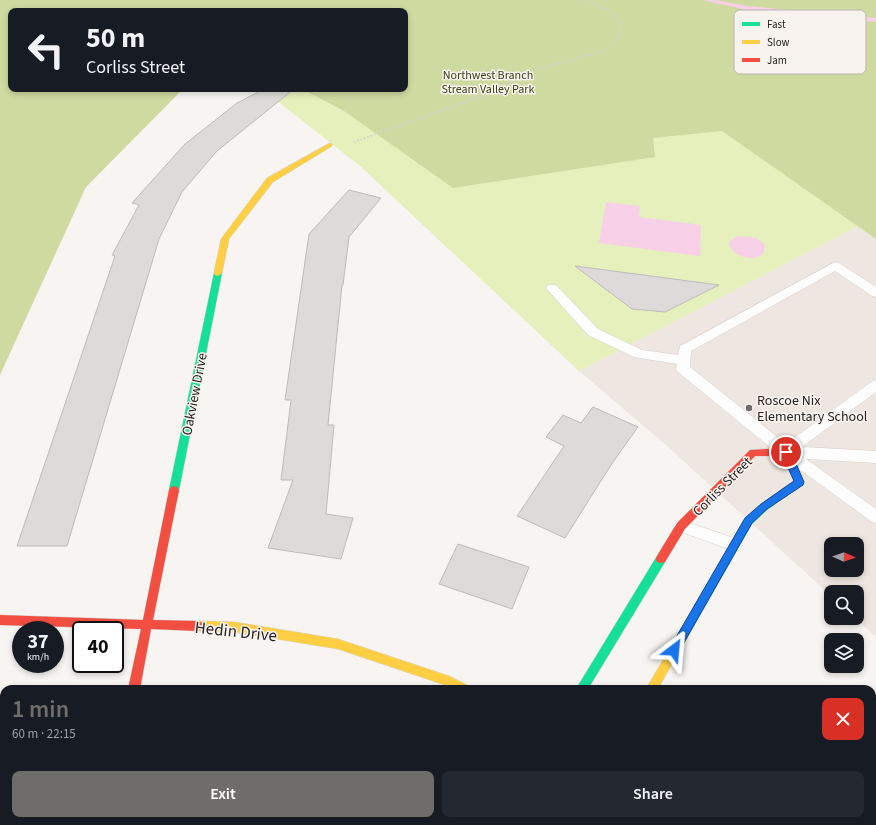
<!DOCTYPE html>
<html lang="en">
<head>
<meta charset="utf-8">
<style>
	body { margin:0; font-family:"Source Sans 3",sans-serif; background:#242831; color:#f1f3f6; height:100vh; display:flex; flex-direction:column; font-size:15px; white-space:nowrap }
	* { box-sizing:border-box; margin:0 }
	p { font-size:13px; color:#9ea1a6 }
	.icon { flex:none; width:22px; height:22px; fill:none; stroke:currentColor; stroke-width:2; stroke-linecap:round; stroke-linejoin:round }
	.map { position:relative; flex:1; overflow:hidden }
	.side { position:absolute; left:0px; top:685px; width:876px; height:140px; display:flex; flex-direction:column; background:#171b24; border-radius:12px 12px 0 0; box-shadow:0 2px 6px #0003 }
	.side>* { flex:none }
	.guide { position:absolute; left:8px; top:8px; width:400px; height:84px; border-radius:8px; box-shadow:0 2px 6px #0003; background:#171b24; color:#f1f3f6; overflow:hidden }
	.needle { width:26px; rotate:92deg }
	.controls { position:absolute; left:824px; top:537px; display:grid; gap:8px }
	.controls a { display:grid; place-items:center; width:40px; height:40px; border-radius:8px; background:#171b24; box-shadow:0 2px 6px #0003; font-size:20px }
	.speed { position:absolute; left:12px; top:621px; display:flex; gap:8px; font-size:20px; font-weight:700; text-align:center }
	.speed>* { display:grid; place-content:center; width:52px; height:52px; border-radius:50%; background:#171b24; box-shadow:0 2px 6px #0003; line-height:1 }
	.speed small { font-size:10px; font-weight:400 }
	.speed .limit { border:2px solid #111; border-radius:6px; background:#fff; color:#111 }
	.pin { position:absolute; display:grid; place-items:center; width:34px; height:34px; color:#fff; margin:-17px; border:2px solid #fff; border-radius:50%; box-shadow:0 1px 4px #0007 }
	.me { position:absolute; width:44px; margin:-22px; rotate:29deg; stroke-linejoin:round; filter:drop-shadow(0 0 3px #0008) }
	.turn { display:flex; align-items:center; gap:14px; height:84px; padding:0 12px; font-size:18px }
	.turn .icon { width:52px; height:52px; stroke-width:2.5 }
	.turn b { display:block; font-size:28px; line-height:34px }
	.round { display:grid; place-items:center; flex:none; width:42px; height:42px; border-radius:8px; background:#242831 }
	.headline { display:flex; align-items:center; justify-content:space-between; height:68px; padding:0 12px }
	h1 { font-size:24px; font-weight:600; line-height:30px; color:#6f6d6b }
	.action { display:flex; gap:8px; margin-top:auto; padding:8px 12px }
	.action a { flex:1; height:46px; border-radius:8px; background:#6f6d6b; color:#fff; font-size:16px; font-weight:600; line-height:46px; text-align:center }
	.action a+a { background:#242831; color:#f1f3f6 }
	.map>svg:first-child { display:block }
	.built { fill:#eee6e0; fill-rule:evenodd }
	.green { fill:#e5f0bc }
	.forest { fill:#cfdaa1 }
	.water { fill:#f7cfe6 }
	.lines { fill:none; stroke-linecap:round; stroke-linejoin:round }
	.stream { fill:#f7cfe6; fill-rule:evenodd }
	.building { fill:#dddad9; stroke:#bebbbb }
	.lane-casing { stroke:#d4d1cf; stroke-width:1 }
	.street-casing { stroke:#d4d1cf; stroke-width:1 }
	.fast-casing { stroke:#d4d1cf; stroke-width:1 }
	.slow-casing { stroke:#d4d1cf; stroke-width:1 }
	.jam-casing { stroke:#d4d1cf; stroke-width:1 }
	.path { stroke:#d4d2d2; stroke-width:2; stroke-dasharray:1.5 2; stroke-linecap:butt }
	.lane { fill:#fefdfd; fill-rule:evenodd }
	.street { fill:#fefdfd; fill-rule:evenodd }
	.fast { fill:#16e098; fill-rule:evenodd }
	.slow { fill:#ffcf43; fill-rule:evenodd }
	.jam { fill:#f24e42; fill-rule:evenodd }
	.route { fill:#1a73e8; stroke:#114b97 }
	.poi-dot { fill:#6f6d6b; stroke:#f9f3ef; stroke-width:1.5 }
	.labels { text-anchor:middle; stroke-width:3; stroke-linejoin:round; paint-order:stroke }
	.far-park-label { font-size:12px; fill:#384117; stroke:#f9f3ef }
	.street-label { font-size:14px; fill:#262423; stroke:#f9f3ef }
	.poi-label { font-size:14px; fill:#262423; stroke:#f9f3ef; text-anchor:start }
	.near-street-label { font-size:17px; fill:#262423; stroke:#f9f3ef }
	.key { fill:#f9f3ef; stroke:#bab5b2; stroke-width:1 }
	.key-label { font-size:11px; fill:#262423 }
</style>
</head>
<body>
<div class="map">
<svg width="876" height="825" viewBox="0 0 876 825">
	<rect width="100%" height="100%" fill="#f7f4f1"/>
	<path class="built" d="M876,217V637L855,618H857V592H831V596L666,445L579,371ZM831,544H857V570H831Z"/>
	<path class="green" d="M0,0H876V217L579,371L360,166L262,89H405V11H11V89L0,236Z"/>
	<path class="forest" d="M0,0H876V239L722,131L653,138L655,157L453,188L344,111L302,89H405V11H11V89H183L86,187L0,375Z"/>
	<g class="water">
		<path d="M606,202L640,206L639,217L701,225L700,256L599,243Z"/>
		<path d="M738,236L756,238L764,244C770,264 733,261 729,244L730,241Z"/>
	</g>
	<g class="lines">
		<path class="stream" d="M703,0H716L747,6L876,18V22L747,10Z"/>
	</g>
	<g class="building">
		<path d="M264,89H294L217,151L182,192L159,239L67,546H17L115,256L112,255L139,205L132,203L185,144L237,103Z"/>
		<path d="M349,190L381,198L349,237L343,285H342L328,425H334L326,514L353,518L341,559L268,548L293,480H281L291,400H285L309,234Z"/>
		<path d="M575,266L719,285L665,312L632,309Z"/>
		<path d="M593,407L638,427L611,465L565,538L517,516L564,446L546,437L563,415L581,423Z"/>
		<path d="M458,544L529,567L512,609L439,584Z"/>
	</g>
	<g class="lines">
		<defs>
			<g id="lane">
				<path d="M835,262L839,263L876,287V297L872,296L835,271L691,351L690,367L786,444L871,382L876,380V392L802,447L876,451V463L806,459L876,509V523L871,521L781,456L678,372L676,369L677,364L634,357L588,335L546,288L548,285H556L598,329L642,350L678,355L680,346Z"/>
				<path d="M681,520L740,540L742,545L740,550L734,551L676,530L673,526L676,522Z"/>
			</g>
			<g id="street">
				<path d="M90,821H120L119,825H89Z"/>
				<path d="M650,821H684L685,825H652Z"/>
			</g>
			<g id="fast">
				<path d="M218,270L222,273L179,490L177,493H171L169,490L214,273Z"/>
				<path d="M782,490L785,491L787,494L785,497L767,510L752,524L682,647L678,649L674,647L673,644L674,641L746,518L761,504Z"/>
				<path d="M661,555L665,556L666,559L665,562L588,689H576L657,556Z"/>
			</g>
			<g id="slow">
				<path d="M330,143L332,144V146L273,182L229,239L222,273L218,276L215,275L214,273L221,239L267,178Z"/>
				<path d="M198,621L234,622L338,639L449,676L467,685L469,689H452L442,684L338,649L234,632L198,631L194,629L193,626L194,623Z"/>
				<path d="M678,639L682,641L683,644L658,689H646L674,641Z"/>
			</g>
			<g id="jam">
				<path d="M786,448L789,450L791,452L804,482L802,485L785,497H779L777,494L779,491L794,481L783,456H755L685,529L665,562L661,563L657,562L656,559L657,556L677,523L750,450Z"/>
				<path d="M174,486L177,487L179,490L153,620L198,621L202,623L203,626L202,629L198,631L151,629L140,689H128L141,629L0,625V615L143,620L169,490L171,487Z"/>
			</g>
		</defs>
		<use href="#lane" class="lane-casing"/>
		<use href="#street" class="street-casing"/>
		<use href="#fast" class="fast-casing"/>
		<use href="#slow" class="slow-casing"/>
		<use href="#jam" class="jam-casing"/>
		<path class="path" d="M354,142L496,91L530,71L603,51L620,36L621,23L608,10L585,0"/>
		<use href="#lane" class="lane"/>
		<use href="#street" class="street"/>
		<use href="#fast" class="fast"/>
		<use href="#slow" class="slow"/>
		<use href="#jam" class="jam"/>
	</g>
	<path class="route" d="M786,449L791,452L804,482L803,485L767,509L752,523L678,653L674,655L671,653L669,650L671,646L745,518L761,504L794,481L781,452Z"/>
	<circle class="poi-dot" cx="749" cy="408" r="4"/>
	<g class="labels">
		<g class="far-park-label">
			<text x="488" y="79">Northwest Branch<tspan x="488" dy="14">Stream Valley Park</tspan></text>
		</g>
		<g class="street-label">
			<text transform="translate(194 394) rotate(-79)" y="5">Oakview Drive</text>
			<text transform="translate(722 486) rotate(-45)" y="5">Corliss Street</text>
		</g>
		<g class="poi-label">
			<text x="757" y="405">Roscoe Nix<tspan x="757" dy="16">Elementary School</tspan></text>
		</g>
		<g class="near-street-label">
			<text transform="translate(236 631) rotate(6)" y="6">Hedin Drive</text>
		</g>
	</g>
	<rect x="734" y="10" width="132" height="64" rx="6" class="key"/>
	<rect x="742" y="22" width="18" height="4" fill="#16e098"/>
	<rect x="742" y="40" width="18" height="4" fill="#ffcf43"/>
	<rect x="742" y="58" width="18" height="4" fill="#f24e42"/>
	<g class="key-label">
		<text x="767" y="28">Fast</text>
		<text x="767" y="46">Slow</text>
		<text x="767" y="64">Jam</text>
	</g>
</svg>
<div class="controls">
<a><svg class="needle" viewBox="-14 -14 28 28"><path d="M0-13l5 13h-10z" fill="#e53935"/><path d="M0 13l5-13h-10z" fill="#9ea1a6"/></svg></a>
<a><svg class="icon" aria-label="search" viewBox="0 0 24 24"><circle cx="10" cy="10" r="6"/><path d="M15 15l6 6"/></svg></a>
<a><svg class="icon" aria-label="layers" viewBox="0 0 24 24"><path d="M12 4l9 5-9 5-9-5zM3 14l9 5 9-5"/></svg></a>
</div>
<div class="speed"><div>37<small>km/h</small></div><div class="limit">40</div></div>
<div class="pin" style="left:786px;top:452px;background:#d93025"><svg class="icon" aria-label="arrive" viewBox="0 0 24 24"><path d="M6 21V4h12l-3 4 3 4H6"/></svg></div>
<svg class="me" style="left:674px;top:650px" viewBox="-20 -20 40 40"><path d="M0-17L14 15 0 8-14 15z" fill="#1a73e8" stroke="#fff" stroke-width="4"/></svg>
<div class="guide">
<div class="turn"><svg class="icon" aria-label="left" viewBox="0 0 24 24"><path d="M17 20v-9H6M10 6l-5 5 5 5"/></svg><div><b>50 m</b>Corliss Street</div></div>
</div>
<section class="side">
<div class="headline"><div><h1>1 min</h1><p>60 m · 22:15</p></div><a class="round" style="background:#d93025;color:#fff"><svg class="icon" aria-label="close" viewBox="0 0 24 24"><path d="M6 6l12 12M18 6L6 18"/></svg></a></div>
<div class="action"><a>Exit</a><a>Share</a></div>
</section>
</div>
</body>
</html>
